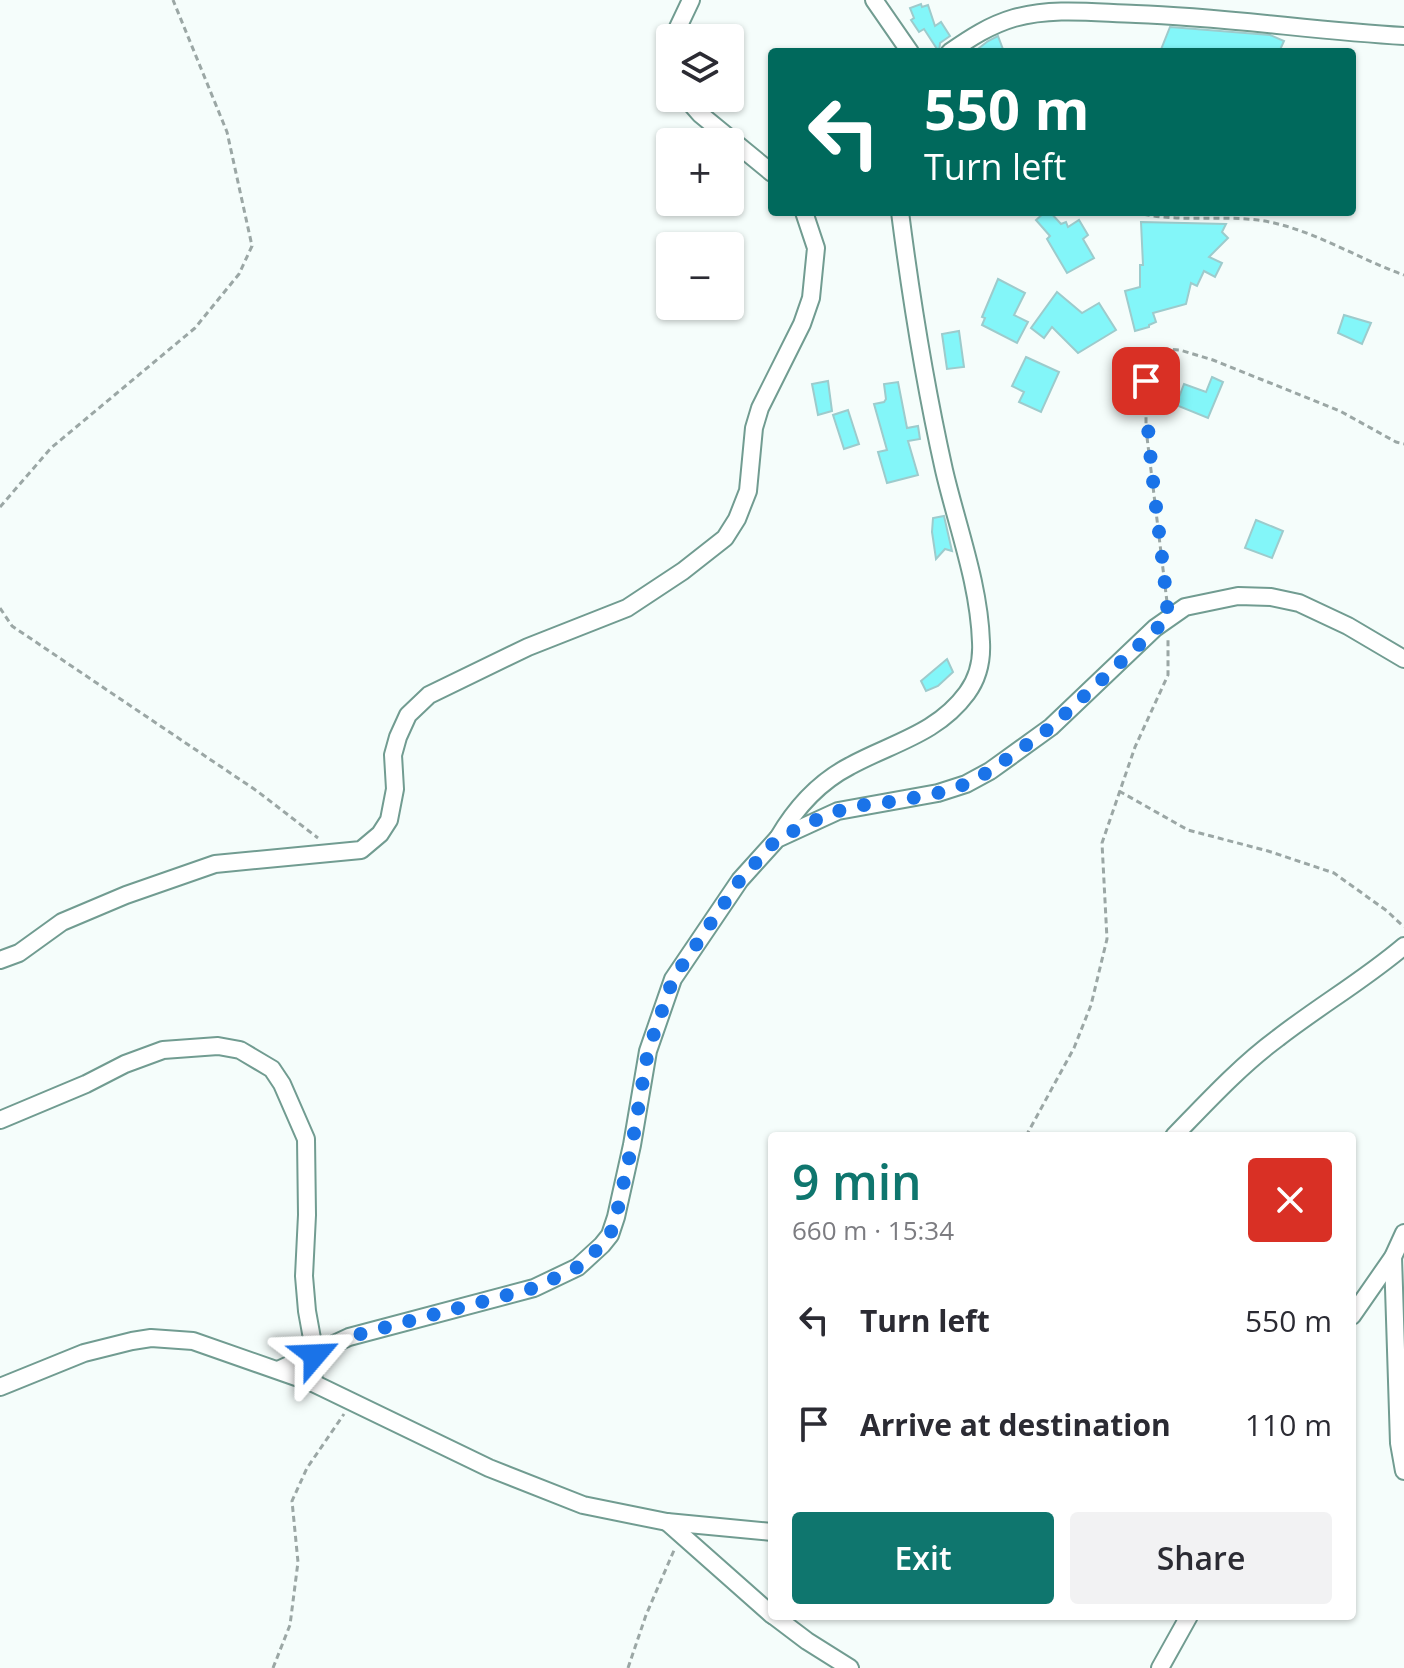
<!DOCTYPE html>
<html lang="en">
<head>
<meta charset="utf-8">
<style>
	body { margin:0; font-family:"Open Sans",sans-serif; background:#f2f2f3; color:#2b2b33; height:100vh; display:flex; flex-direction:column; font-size:30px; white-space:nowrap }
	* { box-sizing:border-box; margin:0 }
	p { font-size:26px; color:#7c7c81 }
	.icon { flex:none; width:44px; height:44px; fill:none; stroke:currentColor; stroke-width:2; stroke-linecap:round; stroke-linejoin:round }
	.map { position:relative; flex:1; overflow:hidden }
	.details { position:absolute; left:768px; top:1132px; width:588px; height:488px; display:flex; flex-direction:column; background:#fff; border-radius:8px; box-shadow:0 2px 6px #0004 }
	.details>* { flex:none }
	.top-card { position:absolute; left:768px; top:48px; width:588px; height:168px; border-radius:8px; box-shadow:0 2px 6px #0004; background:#00695c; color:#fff; overflow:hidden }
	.tools { position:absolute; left:656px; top:24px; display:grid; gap:16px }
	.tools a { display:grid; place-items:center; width:88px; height:88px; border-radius:8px; background:#fff; box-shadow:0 2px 6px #0004; font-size:40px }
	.pin { position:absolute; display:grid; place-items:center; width:68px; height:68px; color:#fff; margin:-34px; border-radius:16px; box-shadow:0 4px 12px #0006 }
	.me { position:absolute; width:88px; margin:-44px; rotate:64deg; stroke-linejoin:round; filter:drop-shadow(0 0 6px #0008) }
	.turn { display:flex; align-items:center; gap:28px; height:168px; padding:0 24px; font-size:36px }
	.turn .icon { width:104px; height:104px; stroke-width:2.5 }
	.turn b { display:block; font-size:56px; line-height:68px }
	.round { display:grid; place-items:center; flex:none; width:84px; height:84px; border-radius:8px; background:#f2f2f3 }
	.headline { display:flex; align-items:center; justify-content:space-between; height:136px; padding:0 24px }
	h1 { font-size:48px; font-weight:600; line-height:60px; color:#0f766e }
	.button { display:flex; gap:16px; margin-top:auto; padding:16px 24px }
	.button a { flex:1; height:92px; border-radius:8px; background:#0f766e; color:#fff; font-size:32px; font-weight:600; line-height:92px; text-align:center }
	.button a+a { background:#f2f2f3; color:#2b2b33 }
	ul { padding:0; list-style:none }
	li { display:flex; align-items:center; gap:24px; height:104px; padding:0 24px }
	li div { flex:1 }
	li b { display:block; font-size:30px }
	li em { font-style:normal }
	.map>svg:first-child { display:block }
	.building { fill:#83f6f9; stroke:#9dcbcc; stroke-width:2 }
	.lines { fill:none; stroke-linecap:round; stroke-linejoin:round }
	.street-casing { stroke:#719c91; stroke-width:20 }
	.path { stroke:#9ba7a5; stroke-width:3; stroke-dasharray:6 4; stroke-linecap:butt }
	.street { stroke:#fff; stroke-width:16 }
	.route { stroke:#1a73e8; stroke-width:14; stroke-dasharray:0 25.2 }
</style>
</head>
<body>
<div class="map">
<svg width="1404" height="1668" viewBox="0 0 1404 1668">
	<rect width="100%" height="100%" fill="#f5fdfb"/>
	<g class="building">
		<path d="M921,4L922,7L928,5L935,26L941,22L950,36L940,43L939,52L924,29L919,32L911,20L914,18L910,8Z"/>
		<path d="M1170,27L1270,35L1284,41L1279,52H1160Z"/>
		<path d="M998,36L1004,52H974L988,41Z"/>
		<path d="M1045,212H1050L1061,224L1066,222L1068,227L1079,220L1088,235L1083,239L1094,258L1067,273L1047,239L1050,236L1036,220Z"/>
		<path d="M1141,222L1226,224L1222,232L1228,238L1209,257L1222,263L1215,277L1204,271L1197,286L1191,283L1186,304L1153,313L1156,322L1149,325V327L1135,331L1125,291L1140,287V265H1143Z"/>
		<path d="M998,279L1025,293L1014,315L1028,322L1017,343L982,325L985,318L982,317Z"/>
		<path d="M1057,292L1082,313L1099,303L1116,330L1078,353L1052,327L1044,338L1031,328Z"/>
		<path d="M1344,315L1371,323L1362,344L1338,333Z"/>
		<path d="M959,331L964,367L947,369L942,334Z"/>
		<path d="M1026,357L1059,372L1041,412L1019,402L1024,392L1012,386Z"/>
		<path d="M1212,377L1223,382L1208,418L1176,405L1184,384L1206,392Z"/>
		<path d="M828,381L832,411L818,415L812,384Z"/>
		<path d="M898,382L907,428L918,426L920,439L908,441L918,475L887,483L878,452L887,450L874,404L884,402L886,399L884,384Z"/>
		<path d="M848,410L859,444L844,449L833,415Z"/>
		<path d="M944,516L952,551L945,549L936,559L932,532L933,518Z"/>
		<path d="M1256,520L1283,531L1272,558L1245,548Z"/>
		<path d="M947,659L953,672L938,686L926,691L921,681Z"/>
	</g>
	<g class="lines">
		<defs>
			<g id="street">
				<path d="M874,0L910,52"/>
				<path d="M673,38L691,0"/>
				<path d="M670,51V58"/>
				<path d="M950,52C970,38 990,25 1014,18C1054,7 1096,13 1136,14C1226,17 1315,31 1404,36"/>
				<path d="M686,98L700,114L772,173"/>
				<path d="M778,838C795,809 819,782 850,766C892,743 937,734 967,693C978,678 982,660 981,642C979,583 957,526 944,470C925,385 911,298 900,212"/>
				<path d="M0,960L19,953L62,922L126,895L215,864L361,850L380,834L389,820L395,789L393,755L398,737L408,715L429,695L528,647L627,608L683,571L725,538L737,519L748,491L754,428L760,408L802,324L811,298L816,248L804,212"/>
				<path d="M0,1120L86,1084L125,1064L163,1050L218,1046L240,1050L272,1069L282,1084L306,1139L307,1215L304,1276L307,1311L315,1355L313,1383"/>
				<path d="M1174,1136C1207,1102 1240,1066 1278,1038C1319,1006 1364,980 1404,946"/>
				<path d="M1393,1257L1399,1443L1404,1471"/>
				<path d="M1352,1316L1393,1257L1404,1233"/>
				<path d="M278,1370L349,1337L534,1288L578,1267L602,1245L610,1235L616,1217L632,1145L648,1051L673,979L740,880L777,839L838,811L938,793L966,784L990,771L1051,727L1155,628L1185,607L1238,596L1271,597L1299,603L1348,626L1404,659"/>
				<path d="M0,1387L84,1353L132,1341L151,1338L193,1341L313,1383L489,1468L583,1505L667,1522L772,1532"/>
				<path d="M667,1522L772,1615"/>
				<path d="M774,1616L807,1641L850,1668"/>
				<path d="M1160,1668L1189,1616"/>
			</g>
		</defs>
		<use href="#street" class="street-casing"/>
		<g class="path">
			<path d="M1134,212C1174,223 1216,215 1258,220C1309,227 1356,258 1404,275"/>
			<path d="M0,507L51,448L195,328L239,274L252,246L227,132L173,0"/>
			<path d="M1167,602L1146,429V381L1152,357L1166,349L1180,350L1213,360L1340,411L1396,442L1404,444"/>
			<path d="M0,608L12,626L257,791L318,838"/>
			<path d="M1119,791L1188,830L1268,851L1334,873L1387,911L1404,927"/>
			<path d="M1026,1136L1074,1048L1091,1005L1107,939L1102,843L1135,747L1168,675V638"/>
			<path d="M273,1668L290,1625L298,1562L292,1501L307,1468L344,1414"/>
			<path d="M628,1668L646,1615L675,1548"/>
		</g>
		<use href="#street" class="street"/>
	</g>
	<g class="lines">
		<path class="route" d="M315,1355L349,1337L534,1288L578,1267L602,1245L610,1235L616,1217L632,1145L648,1051L673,979L740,880L777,839L816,820L838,811L868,804L898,801L938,793L966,784L990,771L1051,727L1168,618C1162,539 1147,460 1146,381"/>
	</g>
</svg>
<div class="tools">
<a><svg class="icon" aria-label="layers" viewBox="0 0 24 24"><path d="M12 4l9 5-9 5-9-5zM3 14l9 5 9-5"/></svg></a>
<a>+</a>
<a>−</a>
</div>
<div class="pin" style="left:1146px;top:381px;background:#d93025"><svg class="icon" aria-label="arrive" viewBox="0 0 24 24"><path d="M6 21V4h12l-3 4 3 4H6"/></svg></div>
<svg class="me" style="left:315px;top:1355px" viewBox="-20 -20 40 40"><path d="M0-17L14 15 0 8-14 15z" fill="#1a73e8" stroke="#fff" stroke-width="4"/></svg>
<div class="top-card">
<div class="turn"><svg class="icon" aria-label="left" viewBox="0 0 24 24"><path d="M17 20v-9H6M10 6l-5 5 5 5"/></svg><div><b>550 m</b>Turn left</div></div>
</div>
<section class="details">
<div class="headline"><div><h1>9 min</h1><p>660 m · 15:34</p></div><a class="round" style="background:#d93025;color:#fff"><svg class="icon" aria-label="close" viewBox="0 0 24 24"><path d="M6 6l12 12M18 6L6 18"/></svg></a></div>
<ul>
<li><svg class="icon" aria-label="left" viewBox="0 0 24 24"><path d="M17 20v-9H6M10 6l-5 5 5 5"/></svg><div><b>Turn left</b></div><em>550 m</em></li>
<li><svg class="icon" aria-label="arrive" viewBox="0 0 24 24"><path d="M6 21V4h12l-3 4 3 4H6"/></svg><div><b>Arrive at destination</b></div><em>110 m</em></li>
</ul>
<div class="button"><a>Exit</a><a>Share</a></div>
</section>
</div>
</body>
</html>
